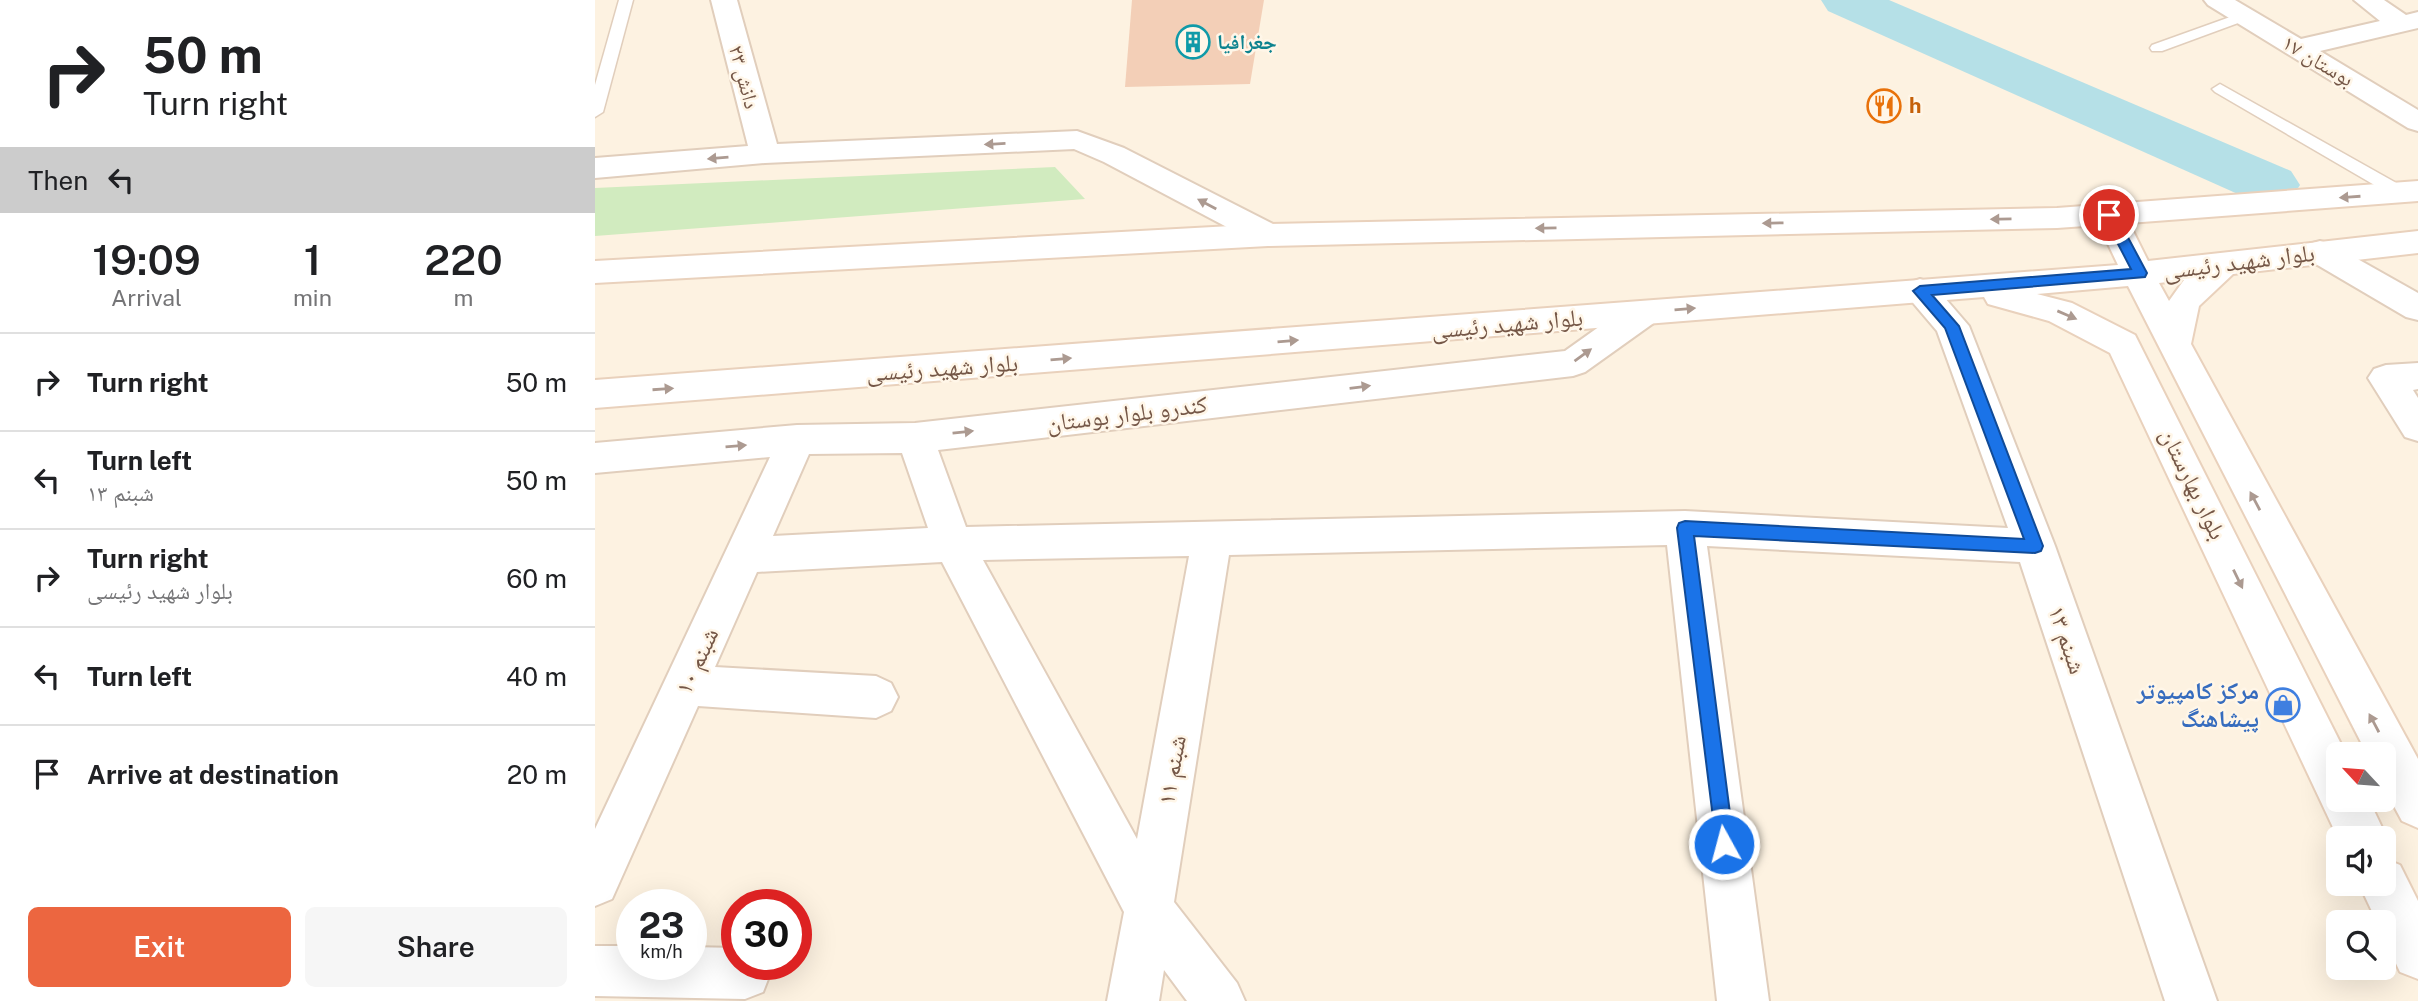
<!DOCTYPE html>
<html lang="en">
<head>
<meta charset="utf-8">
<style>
	body { margin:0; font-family:"Public Sans","Noto Naskh Arabic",sans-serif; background:#f6f6f6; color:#202124; height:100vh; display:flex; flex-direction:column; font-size:26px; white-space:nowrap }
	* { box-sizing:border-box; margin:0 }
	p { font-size:23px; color:#757577 }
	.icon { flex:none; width:38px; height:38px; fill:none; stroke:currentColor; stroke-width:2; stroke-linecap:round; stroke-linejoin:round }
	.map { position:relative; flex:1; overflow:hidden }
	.details { display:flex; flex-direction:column; background:#fff; width:595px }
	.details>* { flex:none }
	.top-card { background:#fff; color:#202124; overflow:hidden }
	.needle { width:46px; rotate:296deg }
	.buttons { position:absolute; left:1731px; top:742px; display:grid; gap:14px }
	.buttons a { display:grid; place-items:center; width:70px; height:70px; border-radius:10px; background:#fff; box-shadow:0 7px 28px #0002; font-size:35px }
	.speed { position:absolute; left:21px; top:889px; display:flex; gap:14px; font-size:35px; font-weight:700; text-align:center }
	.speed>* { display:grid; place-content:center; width:91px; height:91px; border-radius:50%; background:#fff; box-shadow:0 7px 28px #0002; line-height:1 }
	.speed small { font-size:18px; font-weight:400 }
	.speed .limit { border:10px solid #d22; background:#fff; color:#111 }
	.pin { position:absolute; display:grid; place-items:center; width:60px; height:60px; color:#fff; margin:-30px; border:4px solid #fff; border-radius:50%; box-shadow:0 2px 7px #0007 }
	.me { position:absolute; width:77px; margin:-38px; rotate:353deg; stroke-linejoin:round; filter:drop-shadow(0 0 5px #0008) }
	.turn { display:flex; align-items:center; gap:24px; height:147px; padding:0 28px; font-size:32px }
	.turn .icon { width:91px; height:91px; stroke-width:2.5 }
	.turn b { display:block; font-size:49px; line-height:60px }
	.then { display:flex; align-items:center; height:66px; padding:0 28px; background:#0003; gap:14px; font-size:26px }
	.eta { display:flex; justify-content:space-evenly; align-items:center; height:119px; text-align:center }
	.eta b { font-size:42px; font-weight:600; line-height:49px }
	.button { display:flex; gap:14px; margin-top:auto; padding:14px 28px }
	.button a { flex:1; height:80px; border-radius:10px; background:#ec6640; color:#fff; font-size:28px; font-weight:600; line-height:80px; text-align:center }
	.button a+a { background:#f6f6f6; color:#202124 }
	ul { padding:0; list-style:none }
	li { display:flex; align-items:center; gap:21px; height:98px; padding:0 28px; border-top:2px solid #e0e0e0 }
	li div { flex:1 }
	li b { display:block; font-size:26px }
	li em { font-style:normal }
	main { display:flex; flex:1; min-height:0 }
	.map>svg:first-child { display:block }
	.green { fill:#d1ebbf }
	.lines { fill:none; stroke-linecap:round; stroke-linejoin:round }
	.river { fill:#b5e0e7; fill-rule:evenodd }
	.building { fill:#f3cfb7 }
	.lane-casing { stroke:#e1cebc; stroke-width:3 }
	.street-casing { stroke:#e1cebc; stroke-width:4 }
	.secondary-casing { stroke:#e9d1bc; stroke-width:4 }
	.lane { fill:#fff; fill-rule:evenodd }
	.street { fill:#fff; fill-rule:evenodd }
	.secondary { fill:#fff; fill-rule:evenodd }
	.oneway { fill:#ac9a91 }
	.route { fill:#1a73e8; stroke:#114b97; stroke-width:2 }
	.labels { text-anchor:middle; stroke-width:5; stroke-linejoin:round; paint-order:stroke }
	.far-culture-label { font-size:21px; font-weight:bold; fill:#0d838f; stroke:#fff6e8; text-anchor:start }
	.far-street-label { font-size:21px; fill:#755747; stroke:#fff6e8 }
	.far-food-label { font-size:21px; font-weight:bold; fill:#c56008; stroke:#fff6e8; text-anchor:start }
	.street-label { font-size:24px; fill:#755747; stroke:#fff6e8 }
	.shop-label { font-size:24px; font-weight:bold; fill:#366cbe; stroke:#fff6e8; text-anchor:end }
</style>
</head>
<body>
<main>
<section class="details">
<div class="top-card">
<div class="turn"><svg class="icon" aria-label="right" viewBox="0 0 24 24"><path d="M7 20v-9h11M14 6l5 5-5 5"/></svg><div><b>50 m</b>Turn right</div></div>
<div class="then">Then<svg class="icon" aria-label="left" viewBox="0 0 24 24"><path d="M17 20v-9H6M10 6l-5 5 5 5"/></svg></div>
</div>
<div class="eta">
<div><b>19:09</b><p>Arrival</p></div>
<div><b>1</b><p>min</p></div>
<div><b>220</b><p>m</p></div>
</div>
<ul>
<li><svg class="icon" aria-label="right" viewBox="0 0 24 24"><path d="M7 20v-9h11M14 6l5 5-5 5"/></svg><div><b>Turn right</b></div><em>50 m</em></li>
<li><svg class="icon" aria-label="left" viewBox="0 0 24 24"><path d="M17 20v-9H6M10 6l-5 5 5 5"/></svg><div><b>Turn left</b><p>شبنم ۱۳</p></div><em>50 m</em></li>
<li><svg class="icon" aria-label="right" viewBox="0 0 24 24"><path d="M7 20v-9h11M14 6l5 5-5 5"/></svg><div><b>Turn right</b><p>بلوار شهید رئیسی</p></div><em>60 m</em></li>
<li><svg class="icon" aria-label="left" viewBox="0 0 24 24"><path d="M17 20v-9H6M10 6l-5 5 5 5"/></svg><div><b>Turn left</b></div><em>40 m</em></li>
<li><svg class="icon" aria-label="arrive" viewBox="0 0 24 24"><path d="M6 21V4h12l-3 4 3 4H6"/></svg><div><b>Arrive at destination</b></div><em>20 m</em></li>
</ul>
<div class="button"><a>Exit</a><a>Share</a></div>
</section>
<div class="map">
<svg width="1823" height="1001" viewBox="0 0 1823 1001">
	<rect width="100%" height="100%" fill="#fdf2e1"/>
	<path class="green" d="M460,167L490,199L0,236V188Z"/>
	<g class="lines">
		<path class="river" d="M1226,0H1294L1696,171L1705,185L1696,199L1675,205L1654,199L1233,11Z"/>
	</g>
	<path class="building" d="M537,0H669L655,84L530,87Z"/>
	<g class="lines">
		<defs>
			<g id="lane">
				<path d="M24,0H38L8,112L0,117V85Z"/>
				<path d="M1649,12L1656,16L1654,19L1567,51H1557L1555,48L1557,45Z"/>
				<path d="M1625,84L1812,189L1814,193L1812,197H1800L1620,92L1617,89Z"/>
			</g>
			<g id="street">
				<path d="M116,0H142L182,144L482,131L529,148L684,227L689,235L684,243L673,246L662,243L509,162L479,149L170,163L0,178V158L153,146Z"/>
				<path d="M1609,0H1640L1706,39L1785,21L1759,0H1789L1811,15L1823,12V28L1725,51L1823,110V131L1813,128L1613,5Z"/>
				<path d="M1725,241L1736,244L1823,293V320L1811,317L1714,260L1709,252L1714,244Z"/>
				<path d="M1325,279L1337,283L1374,326L1460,546L1622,1001H1570L1425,562L1112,546L1174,1001H1122L1072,545L634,555L579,902L642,983L650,1001H592L569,970L564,1001H512L529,912L347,562L162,572L120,667L281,676L296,683L303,697L296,711L281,718L103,706L17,899L0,906V829L175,457L0,473V443L202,425L320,423L970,351L1036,304L1048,301L1060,304L1065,313L1060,322L990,372L978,376L343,450L371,527L1090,511L1413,528L1342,331L1308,291L1313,283ZM307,453L333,528L178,536L214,454ZM594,556L542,839L388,560Z"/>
				<path d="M1823,363V389L1818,390L1823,398V441L1810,437L1773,378L1779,369L1791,365Z"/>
				<path d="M0,946H37V964H96V947L142,948V964H171L175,974L168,992L150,999L0,996Z"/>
			</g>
			<g id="secondary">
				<path d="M1823,181V201L1534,223L1553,261L1823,231V253L1638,274L1604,306L1596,344L1823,759V828L1807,821L1788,786V754H1772L1533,286L1442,294L1477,303L1540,335L1751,754H1743V800H1774L1792,838L1788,846V838H1743L1515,353L1454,321L1393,304L1389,297L0,408V380L1523,265L1504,225L1462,228L673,246L0,283V261L673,224L1462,208ZM1589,280L1574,301L1564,283Z"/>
				<path d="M1788,858L1805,865L1823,901V979L1805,972L1788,936V922H1782L1764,884H1788Z"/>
			</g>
		</defs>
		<use href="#lane" class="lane-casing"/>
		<use href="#street" class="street-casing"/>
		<use href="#secondary" class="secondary-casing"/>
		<use href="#lane" class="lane"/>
		<use href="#street" class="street"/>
		<use href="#secondary" class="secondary"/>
	</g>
	<defs><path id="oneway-solid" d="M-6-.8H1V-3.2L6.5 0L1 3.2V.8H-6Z" transform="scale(1.75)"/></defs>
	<g class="oneway">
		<use href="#oneway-solid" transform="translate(400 144) rotate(177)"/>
		<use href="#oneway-solid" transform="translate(123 158) rotate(175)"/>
		<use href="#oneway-solid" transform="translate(1755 197) rotate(176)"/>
		<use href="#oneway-solid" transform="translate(612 204) rotate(-152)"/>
		<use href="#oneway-solid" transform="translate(1406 219) rotate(179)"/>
		<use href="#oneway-solid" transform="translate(1178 223) rotate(179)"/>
		<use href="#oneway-solid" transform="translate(951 228) rotate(179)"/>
		<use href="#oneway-solid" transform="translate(1090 309) rotate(-5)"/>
		<use href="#oneway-solid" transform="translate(1472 315) rotate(23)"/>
		<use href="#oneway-solid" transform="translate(693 341) rotate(-5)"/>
		<use href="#oneway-solid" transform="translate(988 355) rotate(-36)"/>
		<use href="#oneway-solid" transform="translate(466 359) rotate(-5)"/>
		<use href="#oneway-solid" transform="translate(765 387) rotate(-7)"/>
		<use href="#oneway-solid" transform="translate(68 389) rotate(-4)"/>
		<use href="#oneway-solid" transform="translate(368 432) rotate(-6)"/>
		<use href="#oneway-solid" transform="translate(141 446) rotate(-5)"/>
		<use href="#oneway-solid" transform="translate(1660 501) rotate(-118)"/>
		<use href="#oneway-solid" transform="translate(1643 579) rotate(64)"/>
		<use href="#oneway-solid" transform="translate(1779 723) rotate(-118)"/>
	</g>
	<path class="route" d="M1514,211L1521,215L1552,273L1550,277L1337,295L1364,326L1448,546L1446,551L1440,553L1099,536L1139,844L1136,850L1129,853L1122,850L1082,528L1084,523L1090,521L1429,539L1350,328L1318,291L1325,286L1536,269L1508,215Z"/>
	<defs>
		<symbol id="building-ring" viewBox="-11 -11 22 22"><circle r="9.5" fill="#fff6e8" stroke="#0f9aa8" stroke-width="1.5"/><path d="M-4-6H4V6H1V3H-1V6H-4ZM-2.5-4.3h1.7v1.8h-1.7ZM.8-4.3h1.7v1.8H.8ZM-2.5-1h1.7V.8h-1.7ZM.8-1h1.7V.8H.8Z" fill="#0f9aa8"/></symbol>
		<symbol id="restaurant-ring" viewBox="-11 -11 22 22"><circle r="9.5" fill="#fff6e8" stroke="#e8710a" stroke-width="1.5"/><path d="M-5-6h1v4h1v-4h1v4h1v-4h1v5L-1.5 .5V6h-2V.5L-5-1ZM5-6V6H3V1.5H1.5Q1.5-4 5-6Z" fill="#e8710a"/></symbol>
		<symbol id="shop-ring" viewBox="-11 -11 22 22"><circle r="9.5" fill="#fff6e8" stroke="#3f7fe0" stroke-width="1.5"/><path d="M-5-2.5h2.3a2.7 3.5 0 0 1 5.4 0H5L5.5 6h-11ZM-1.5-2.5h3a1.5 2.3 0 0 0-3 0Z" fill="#3f7fe0"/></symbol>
	</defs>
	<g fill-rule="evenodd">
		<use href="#building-ring" x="579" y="23" width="38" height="38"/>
		<use href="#restaurant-ring" x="1270" y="87" width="38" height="38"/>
		<use href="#shop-ring" x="1669" y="686" width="38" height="38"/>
	</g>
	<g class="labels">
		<g class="far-culture-label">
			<text x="622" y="49">جغرافیا</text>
		</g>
		<g class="far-street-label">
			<text transform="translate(1723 61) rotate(31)" y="7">بوستان ۱۷</text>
			<text transform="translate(149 77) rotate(75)" y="7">دانش ۲۳</text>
		</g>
		<g class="far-food-label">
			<text x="1314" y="113">h</text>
		</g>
		<g class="street-label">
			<text transform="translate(1644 262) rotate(-7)" y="8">بلوار شهید رئیسی</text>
			<text transform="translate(912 324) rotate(-5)" y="8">بلوار شهید رئیسی</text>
			<text transform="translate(347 368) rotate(-4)" y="8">بلوار شهید رئیسی</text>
			<text transform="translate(532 414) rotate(-7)" y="8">کندرو بلوار بوستان</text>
			<text transform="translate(1598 484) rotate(64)" y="8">بلوار بهارستان</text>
			<text transform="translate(1472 640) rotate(71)" y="8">شبنم ۱۳</text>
			<text transform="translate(102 661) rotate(-65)" y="8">شبنم ۱۰</text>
			<text transform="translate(577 770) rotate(-80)" y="8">شبنم ۱۱</text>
		</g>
		<g class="shop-label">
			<text x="1664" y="699">مرکز کامپیوتر<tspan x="1664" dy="28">پیشاهنگ</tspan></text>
		</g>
	</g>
</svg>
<div class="buttons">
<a><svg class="needle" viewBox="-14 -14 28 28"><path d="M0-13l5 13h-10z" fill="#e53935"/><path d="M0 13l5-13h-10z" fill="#757577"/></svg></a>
<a><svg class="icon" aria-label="sound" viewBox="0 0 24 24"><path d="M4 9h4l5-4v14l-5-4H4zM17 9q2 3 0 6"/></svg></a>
<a><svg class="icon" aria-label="search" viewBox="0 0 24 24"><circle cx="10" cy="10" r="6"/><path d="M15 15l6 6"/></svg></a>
</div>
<div class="speed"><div>23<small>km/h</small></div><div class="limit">30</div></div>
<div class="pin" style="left:1514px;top:215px;background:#d93025"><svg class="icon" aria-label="arrive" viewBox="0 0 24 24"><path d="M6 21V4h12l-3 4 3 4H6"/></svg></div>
<svg class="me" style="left:1129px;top:844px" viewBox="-20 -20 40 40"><circle r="17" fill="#1a73e8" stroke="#fff" stroke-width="3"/><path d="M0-11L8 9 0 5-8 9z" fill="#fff"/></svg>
</div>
</main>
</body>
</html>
